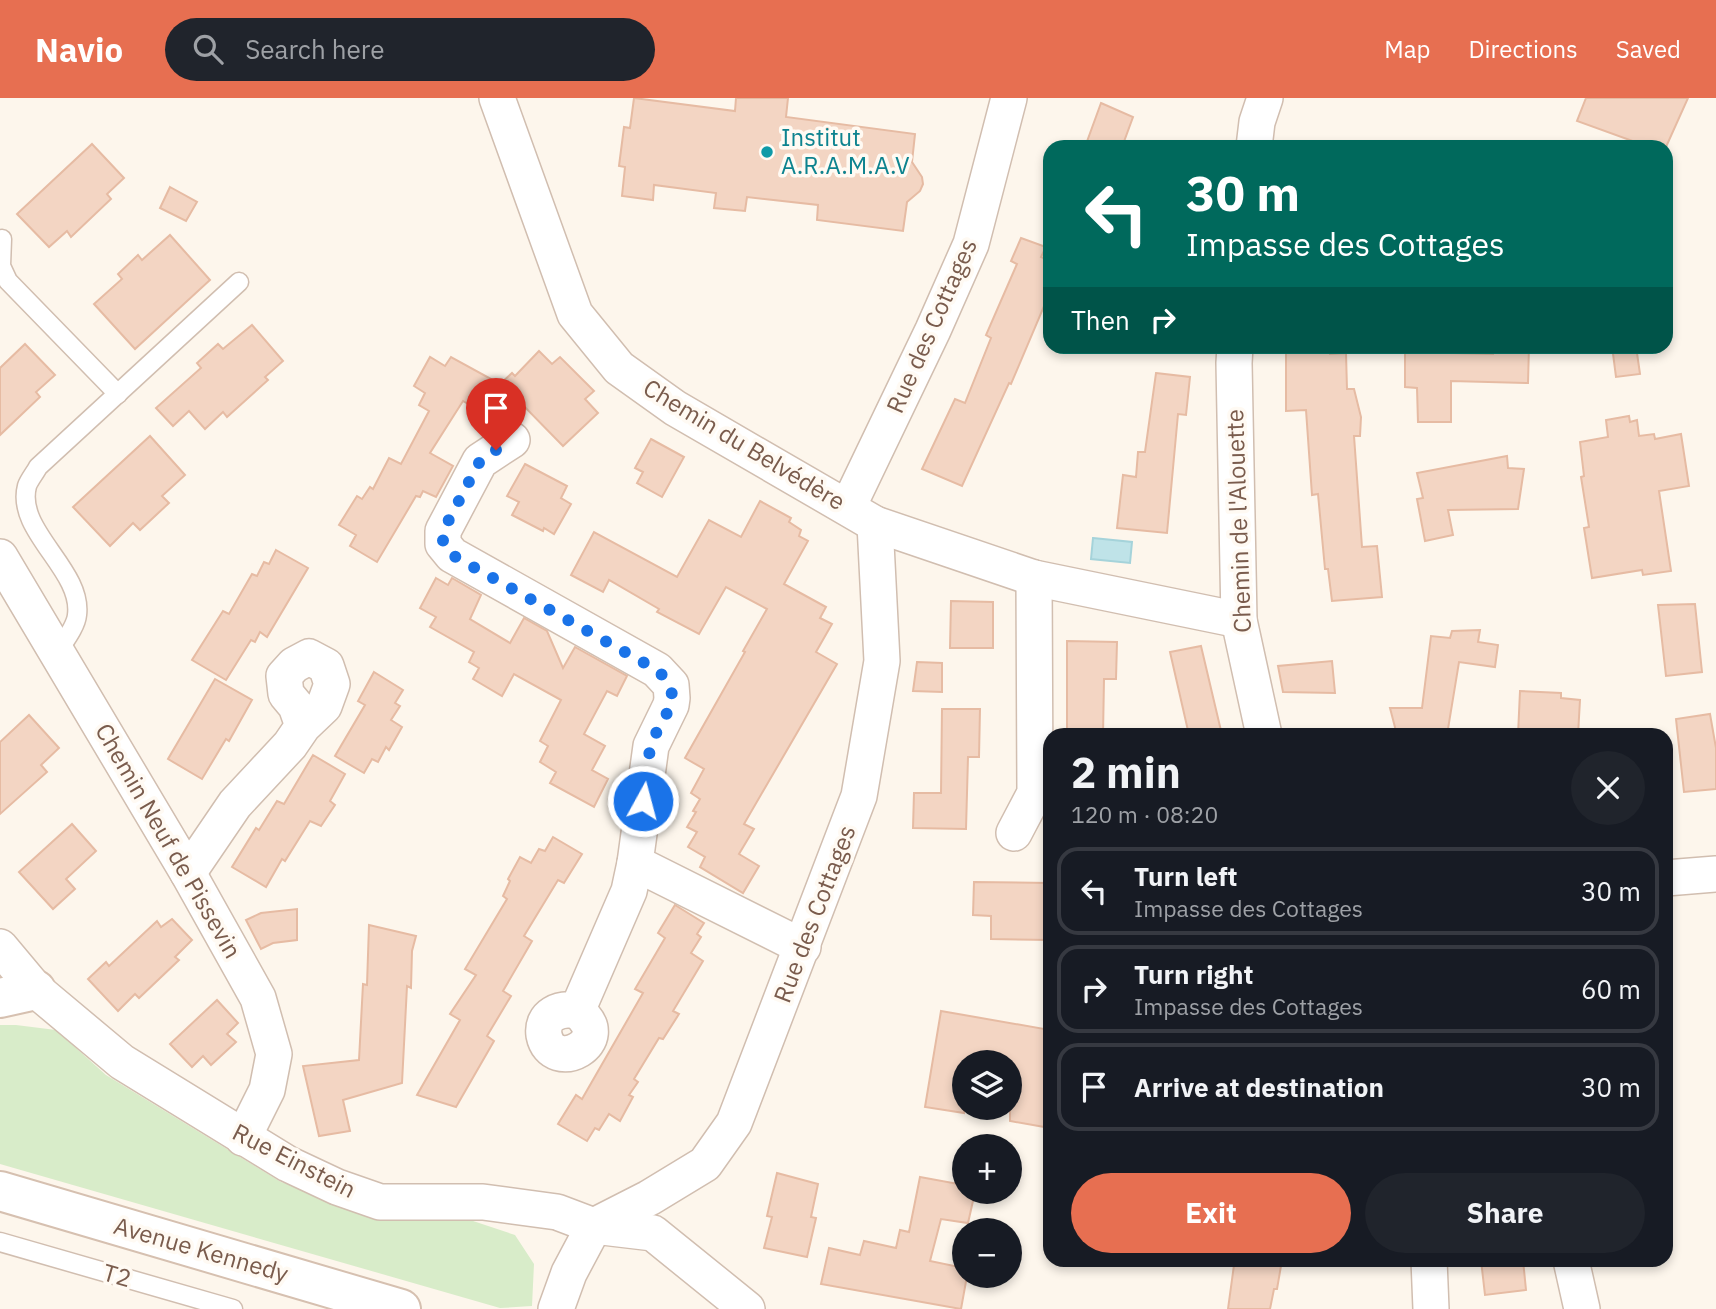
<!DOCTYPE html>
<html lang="en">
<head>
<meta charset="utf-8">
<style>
	body { margin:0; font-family:"IBM Plex Sans",sans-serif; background:#20242c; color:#f1f3f6; height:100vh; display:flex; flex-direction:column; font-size:26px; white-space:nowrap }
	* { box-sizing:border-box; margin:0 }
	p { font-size:23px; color:#9ea1a6 }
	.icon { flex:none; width:38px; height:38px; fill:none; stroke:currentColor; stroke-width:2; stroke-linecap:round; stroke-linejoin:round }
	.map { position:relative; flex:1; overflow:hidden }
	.details { position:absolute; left:1043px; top:630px; width:630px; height:539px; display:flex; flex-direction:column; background:#171b24; border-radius:21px; box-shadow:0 4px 10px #0003 }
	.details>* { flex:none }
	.hud { position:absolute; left:1043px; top:42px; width:630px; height:214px; border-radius:21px; box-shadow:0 4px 10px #0003; background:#00695c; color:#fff; overflow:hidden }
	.fabs { position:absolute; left:952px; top:952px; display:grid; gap:14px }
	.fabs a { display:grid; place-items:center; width:70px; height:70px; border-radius:50%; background:#171b24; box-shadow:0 4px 10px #0003; font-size:35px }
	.pin { position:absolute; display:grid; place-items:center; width:60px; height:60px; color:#fff; margin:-72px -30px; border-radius:50% 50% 50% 0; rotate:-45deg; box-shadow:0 0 7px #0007 }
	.pin .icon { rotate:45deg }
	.me { position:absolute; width:77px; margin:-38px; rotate:7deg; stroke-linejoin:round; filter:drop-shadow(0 0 5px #0008) }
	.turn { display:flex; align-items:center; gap:24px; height:147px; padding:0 28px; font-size:32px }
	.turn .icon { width:91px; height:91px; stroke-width:2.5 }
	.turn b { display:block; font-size:49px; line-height:60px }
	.then { display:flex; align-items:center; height:66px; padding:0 28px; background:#0003; gap:14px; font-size:26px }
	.round { display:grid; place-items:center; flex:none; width:74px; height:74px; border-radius:37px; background:#20242c }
	.summary { display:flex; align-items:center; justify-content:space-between; height:119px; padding:0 28px }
	h1 { font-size:42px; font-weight:700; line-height:52px }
	.button { display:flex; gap:14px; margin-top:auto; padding:14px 28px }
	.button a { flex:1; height:80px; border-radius:42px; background:#e76f51; color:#fff; font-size:28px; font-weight:700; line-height:80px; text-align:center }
	.button a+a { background:#20242c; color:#f1f3f6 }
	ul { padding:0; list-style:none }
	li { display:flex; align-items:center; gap:21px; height:88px; margin:0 14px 10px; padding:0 14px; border:4px solid #363941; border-radius:21px }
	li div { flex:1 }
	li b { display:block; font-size:26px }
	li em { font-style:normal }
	header { display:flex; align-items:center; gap:42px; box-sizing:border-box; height:98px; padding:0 35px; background:#e76f51; color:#fff }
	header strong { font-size:33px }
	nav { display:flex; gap:38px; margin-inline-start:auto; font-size:24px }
	.search { width:490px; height:63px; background:#20242c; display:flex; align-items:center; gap:18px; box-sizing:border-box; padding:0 24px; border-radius:38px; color:#9ea1a6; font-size:26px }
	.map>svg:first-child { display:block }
	.green { fill:#d8ecc9 }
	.water { fill:#bfe3e8; stroke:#a5d3da; stroke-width:2 }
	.building { fill:#f3d5c3; stroke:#e6bba3; stroke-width:2 }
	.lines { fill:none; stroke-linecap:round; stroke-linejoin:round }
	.lane-casing { stroke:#d1beb0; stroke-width:21 }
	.street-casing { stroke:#d1beb0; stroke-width:38 }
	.secondary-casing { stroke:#d6c0b0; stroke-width:42 }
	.lane { stroke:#fff; stroke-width:18 }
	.street { stroke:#fff; stroke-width:35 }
	.secondary { stroke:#fff; stroke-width:38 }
	.route { stroke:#1a73e8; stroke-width:12; stroke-dasharray:0 21.6 }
	.culture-dot { fill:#0f9aa8; stroke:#fffaf3; stroke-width:2.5 }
	.labels { text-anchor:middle; stroke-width:7; stroke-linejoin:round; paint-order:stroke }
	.culture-label { font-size:24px; fill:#0d838f; stroke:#fffaf3; text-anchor:start }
	.street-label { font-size:24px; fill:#7a5c4d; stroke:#fffaf3 }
</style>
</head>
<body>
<header>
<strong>Navio</strong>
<div class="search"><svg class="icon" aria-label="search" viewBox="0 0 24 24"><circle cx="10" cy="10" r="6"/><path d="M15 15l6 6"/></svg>Search here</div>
<nav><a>Map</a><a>Directions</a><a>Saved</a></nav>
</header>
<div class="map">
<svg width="1716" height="1211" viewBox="0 0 1716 1211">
	<rect width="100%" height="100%" fill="#fdf6ec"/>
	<path class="green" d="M0,927H16L56,932L106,977L281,1084L389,1119L464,1120L515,1137L534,1166L532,1208L500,1210L0,1066Z"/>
	<path class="water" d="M1093,440L1132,444L1130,465L1091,461Z"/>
	<g class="building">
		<path d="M634,0L735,13L736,0H788L786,19L915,36L912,64L922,79L923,86L920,93L907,104L903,133L817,122L818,107L747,99L745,113L714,110L716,95L654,87L653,102L622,98L625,69L619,68L624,29L630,30Z"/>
		<path d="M1586,0H1688L1666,49H1649L1577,23Z"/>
		<path d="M1101,5L1133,19L1122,49H1085Z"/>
		<path d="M92,46L124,80L107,96L111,101L71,139L67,133L49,149L17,116Z"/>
		<path d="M170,89L197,104L186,123L160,110Z"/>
		<path d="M170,137L210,182L135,251L94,206L122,181L118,176L138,157L142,162Z"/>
		<path d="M1021,140L1046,149L1041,159L1050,163V194L1011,286L1009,285L962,388L922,371L955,301L965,305L991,240L986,237L1017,166L1011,163Z"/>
		<path d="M252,227L283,263L265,279L268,282L227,319L223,314L205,331L189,313L173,328L156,310L201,270L197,265L218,246L223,251Z"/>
		<path d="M25,246L55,277L36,294L40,299L0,337V270Z"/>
		<path d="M1286,248H1330V256L1346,255L1347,291H1354L1361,319L1360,338H1354L1362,449L1377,448L1382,499L1332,503L1328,471H1325L1318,396L1312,397L1306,312L1286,313Z"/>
		<path d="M1493,248H1529L1528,285L1451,283V324H1418L1417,290L1405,289V254L1493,256Z"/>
		<path d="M1612,248H1636L1640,276L1616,279Z"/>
		<path d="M539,253L552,266L560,259L594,293L585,301L598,315L563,348L519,303L475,310L463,303L430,355L453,368L436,399L423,393L420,399L416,398L377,464L350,448L356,437L339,427L357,398L362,401L370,389L373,391L389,360L401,366L429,313L419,307L425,295L414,288L430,259L445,268L451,259L500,286L512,275L515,278Z"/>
		<path d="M1156,275L1190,279L1186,317L1178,316L1167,435L1117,430L1123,377L1136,379L1138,354H1145Z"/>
		<path d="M1629,318L1630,324L1637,322L1639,338L1654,336L1655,341L1681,336L1689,388L1659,393L1671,473L1643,477L1642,472L1592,480L1584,430L1589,429L1581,379L1584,378L1580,344L1608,339L1606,322Z"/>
		<path d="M150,338L185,377L162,398L169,405L140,432L133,425L110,448L73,409Z"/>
		<path d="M651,341L684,359L662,399L637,385L643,374L635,370Z"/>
		<path d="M1507,358L1508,370L1524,371L1518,411L1448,412L1453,437L1425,443L1417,401L1423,400L1417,375Z"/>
		<path d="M525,366L567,388L561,400L571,406L554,436L544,430L543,433L512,417L519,404L507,398Z"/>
		<path d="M760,403L791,420L789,424L801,432L799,438L808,443L784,486L826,509L820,520L832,526L816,554L837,566L744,726L754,731L739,756L759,768L743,795L700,769L705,759L688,749L697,734L687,729L696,714L693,713L700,701L691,695L704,671L685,660L745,554L743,553L767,511L726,489L699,536L657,514L659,511L609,482L603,494L571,477L594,434L677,479L709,422L741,439Z"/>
		<path d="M276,452L308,470L267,539L260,534L255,544L251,542L226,582L192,562L223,513L229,516L252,476L257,478L264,464L269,466Z"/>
		<path d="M436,480L448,487L452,480L481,497L470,521L510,545L524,520L547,533L563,570L575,549L627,578L617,598L607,593L584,636L605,648L592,672L608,681L594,709L550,685L556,674L540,664L548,648L540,643L561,602L514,576L502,598L473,581L479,570L469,564L474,554L430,529L436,519L420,510Z"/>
		<path d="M951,503L993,504V550H950Z"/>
		<path d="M1695,506L1702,574L1666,578L1658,507Z"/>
		<path d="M1480,532L1478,544L1498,547L1495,569L1459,564L1447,637H1397L1390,610H1422L1431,538L1450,540L1452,533Z"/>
		<path d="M1067,543L1117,544L1116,581H1104L1103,637H1067Z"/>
		<path d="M1201,548L1222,637H1189L1170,554Z"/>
		<path d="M1332,563L1335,595L1283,594L1278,568Z"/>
		<path d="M917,564L942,565V594L913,593Z"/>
		<path d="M374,574L403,592L395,605L400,608L391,622L402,629L389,652L386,649L378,664L372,661L364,675L335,658L365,607L358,603Z"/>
		<path d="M215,581L252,602L229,643L226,641L202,681L168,661Z"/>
		<path d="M1520,593L1561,595V600L1580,602L1578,637H1518Z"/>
		<path d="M942,611H980L979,659H968L966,731L913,730L914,695H941Z"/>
		<path d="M1710,616L1716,650V691L1684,694L1676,621Z"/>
		<path d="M29,617L59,650L41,667L47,674L0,716V644Z"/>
		<path d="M313,657L345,676L330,703L335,707L321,728L310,723L285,763L282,761L266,789L232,769L256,730L259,732L277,703L284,706Z"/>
		<path d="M72,726L96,753L66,781L75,791L53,811L19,774Z"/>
		<path d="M553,739L582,756L564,785L558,782L524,838L532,843L503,893L511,898L487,938L494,943L456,1009L417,997L460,922L450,916L476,877L465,871L507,801L503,798L510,783L508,781L520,759L531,765L539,751L545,753Z"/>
		<path d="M974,784L1050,785V842L991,841V818L973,817Z"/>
		<path d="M675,807L704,825L697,836L701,839L691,855L703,863L673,913L679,916L663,941L659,940L634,981L638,984L629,997L633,999L620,1023L609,1016L599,1032L595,1030L587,1043L558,1026L576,997L582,1001L643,895L635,891L665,840L658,835Z"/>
		<path d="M297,811V842L273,845L261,851L246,822L261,815Z"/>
		<path d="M172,821L192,842L175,859L179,862L139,900L135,896L118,913L88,881L106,864L109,868L157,823L161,829Z"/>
		<path d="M369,827L416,838L412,853L411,890L407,888L402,985L343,1002L350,1033L319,1038L303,968L359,962L363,886L367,887Z"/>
		<path d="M217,902L238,925L227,936L236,944L211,967L203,958L192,969L170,946Z"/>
		<path d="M941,913L1050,932V1030L1010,1023V964H964V1015L925,1009Z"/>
		<path d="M777,1075L818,1086L811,1119L816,1120L807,1159L764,1150L772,1119L767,1118Z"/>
		<path d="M920,1079L964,1087V1094H975L968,1125L941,1121L930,1163L964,1170V1178H967L961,1211L821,1186L829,1150L860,1157L864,1143L896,1150L900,1132L909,1134Z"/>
		<path d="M1248,1162H1276L1275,1166L1281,1168L1277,1191H1274L1270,1211H1228L1234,1167L1247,1168Z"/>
		<path d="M1481,1162H1523L1526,1192L1485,1197Z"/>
	</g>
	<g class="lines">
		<defs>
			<g id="lane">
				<path d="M2,141L1,168L8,183L118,296"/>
				<path d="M57,555C63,545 76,529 77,517C83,472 15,433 27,388C29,382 35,375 38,369L239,184"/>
				<path d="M0,1144L233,1211"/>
			</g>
			<g id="street">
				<path d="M497,0L575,216L619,270L675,310L875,426L1034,480L1239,522"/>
				<path d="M1254,49L1257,24L1265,0"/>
				<path d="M1235,248L1234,265L1239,522L1264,637"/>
				<path d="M512,342L480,363L443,433V446L452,457L657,572L671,587L672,600L671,607L651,648L635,765L803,849"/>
				<path d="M848,409L933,232L971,146L1009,0"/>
				<path d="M0,459L188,775L258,900L274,956L267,992L243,1040"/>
				<path d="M1014,735L1035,695L1034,480"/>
				<path d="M188,775L235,706L290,647L303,628L324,608L332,586L326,568L309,559L294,567L284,578L286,596L296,608L303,628"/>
				<path d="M1666,780L1716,776"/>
				<path d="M0,849L36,892L122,964L288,1066L337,1089L380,1104H483L557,1114L594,1128L653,1135L747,1211"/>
				<path d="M577,913C618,943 552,978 544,937C541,917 560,909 577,913L629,793L635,765"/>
				<path d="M594,1128L649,1100L705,1066L734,1025L859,698L882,563L875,426"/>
				<path d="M1429,1162L1431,1211"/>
				<path d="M1571,1162L1582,1211"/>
				<path d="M556,1211L569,1175L594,1128"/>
			</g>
			<g id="secondary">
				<path d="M0,900L36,892"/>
				<path d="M0,1093L401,1211"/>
			</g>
		</defs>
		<use href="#lane" class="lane-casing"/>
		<use href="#street" class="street-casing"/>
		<use href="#secondary" class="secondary-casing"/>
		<use href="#lane" class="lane"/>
		<use href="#street" class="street"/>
		<use href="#secondary" class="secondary"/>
	</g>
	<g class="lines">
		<path class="route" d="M496,352L480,363L443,433V446L452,457L657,572C690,602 659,617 651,649C646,666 645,685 643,703"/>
	</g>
	<circle class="culture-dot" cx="767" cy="54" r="7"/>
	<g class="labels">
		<g class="culture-label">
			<text x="781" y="48">Institut<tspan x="781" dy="28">A.R.A.M.A.V</tspan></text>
		</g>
		<g class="street-label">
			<text transform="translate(932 228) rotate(-66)" y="8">Rue des Cottages</text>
			<text transform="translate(744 347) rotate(31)" y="8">Chemin du Belvédère</text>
			<text transform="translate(1239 423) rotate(-92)" y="8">Chemin de l'Alouette</text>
			<text transform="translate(168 743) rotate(60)" y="8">Chemin Neuf de Pissevin</text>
			<text transform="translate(815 816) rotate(-69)" y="8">Rue des Cottages</text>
			<text transform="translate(294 1063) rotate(27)" y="8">Rue Einstein</text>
			<text transform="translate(201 1152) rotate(16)" y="8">Avenue Kennedy</text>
			<text transform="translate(117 1178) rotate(16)" y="8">T2</text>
		</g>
	</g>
</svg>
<div class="fabs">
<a><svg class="icon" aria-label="layers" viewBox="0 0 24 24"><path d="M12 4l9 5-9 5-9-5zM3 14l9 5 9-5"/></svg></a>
<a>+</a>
<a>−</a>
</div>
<div class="pin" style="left:496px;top:352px;background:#d93025"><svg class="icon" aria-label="arrive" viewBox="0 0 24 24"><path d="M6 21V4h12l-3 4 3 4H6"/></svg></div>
<svg class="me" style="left:643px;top:703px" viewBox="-20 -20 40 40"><circle r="17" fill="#1a73e8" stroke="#fff" stroke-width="3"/><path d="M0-11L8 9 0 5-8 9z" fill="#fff"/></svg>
<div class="hud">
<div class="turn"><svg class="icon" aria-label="left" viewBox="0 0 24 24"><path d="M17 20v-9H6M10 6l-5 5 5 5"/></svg><div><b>30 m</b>Impasse des Cottages</div></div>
<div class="then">Then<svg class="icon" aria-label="right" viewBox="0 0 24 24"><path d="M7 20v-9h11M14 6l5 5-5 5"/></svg></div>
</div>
<section class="details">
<div class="summary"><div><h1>2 min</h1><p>120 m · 08:20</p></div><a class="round"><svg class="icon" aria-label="close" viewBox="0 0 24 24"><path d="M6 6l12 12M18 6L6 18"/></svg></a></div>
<ul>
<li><svg class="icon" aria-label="left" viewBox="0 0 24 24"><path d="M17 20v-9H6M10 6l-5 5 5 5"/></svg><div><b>Turn left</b><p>Impasse des Cottages</p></div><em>30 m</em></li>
<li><svg class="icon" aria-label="right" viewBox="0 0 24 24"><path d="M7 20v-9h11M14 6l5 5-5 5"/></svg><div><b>Turn right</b><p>Impasse des Cottages</p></div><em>60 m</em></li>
<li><svg class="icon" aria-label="arrive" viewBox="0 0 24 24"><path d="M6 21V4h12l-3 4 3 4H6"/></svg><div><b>Arrive at destination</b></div><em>30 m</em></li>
</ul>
<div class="button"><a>Exit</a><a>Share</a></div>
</section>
</div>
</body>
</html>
